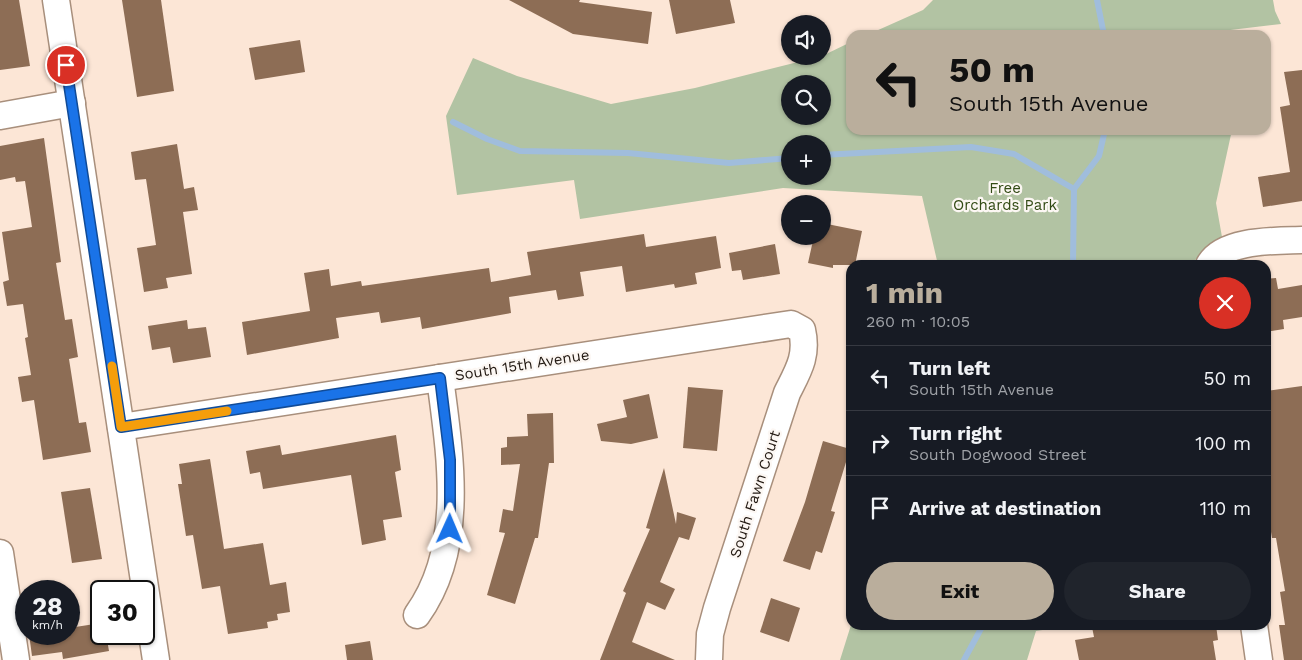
<!DOCTYPE html>
<html lang="en">
<head>
<meta charset="utf-8">
<style>
	body { margin:0; font-family:"Work Sans",sans-serif; background:#20242c; color:#f1f3f6; height:100vh; display:flex; flex-direction:column; font-size:19px; white-space:nowrap }
	* { box-sizing:border-box; margin:0 }
	p { font-size:16px; color:#9ea1a6 }
	.icon { flex:none; width:28px; height:28px; fill:none; stroke:currentColor; stroke-width:2; stroke-linecap:round; stroke-linejoin:round }
	.map { position:relative; flex:1; overflow:hidden }
	.sheet { position:absolute; left:846px; top:260px; width:425px; height:370px; display:flex; flex-direction:column; background:#171b24; border-radius:15px; box-shadow:0 1px 4px #0004 }
	.sheet>* { flex:none }
	.guide { position:absolute; left:846px; top:30px; width:425px; height:105px; border-radius:15px; box-shadow:0 1px 4px #0004; background:#baae9c; color:#111; overflow:hidden }
	.tools { position:absolute; left:781px; top:15px; display:grid; gap:10px }
	.tools a { display:grid; place-items:center; width:50px; height:50px; border-radius:50%; background:#171b24; box-shadow:0 1px 4px #0004; font-size:25px }
	.speed { position:absolute; left:15px; top:580px; display:flex; gap:10px; font-size:25px; font-weight:700; text-align:center }
	.speed>* { display:grid; place-content:center; width:65px; height:65px; border-radius:50%; background:#171b24; box-shadow:0 1px 4px #0004; line-height:1 }
	.speed small { font-size:12px; font-weight:400 }
	.speed .limit { border:2px solid #111; border-radius:8px; background:#fff; color:#111 }
	.pin { position:absolute; display:grid; place-items:center; width:42px; height:42px; color:#fff; margin:-21px; border:2px solid #fff; border-radius:50%; box-shadow:0 1px 5px #0007 }
	.me { position:absolute; width:55px; margin:-28px; rotate:1deg; stroke-linejoin:round; filter:drop-shadow(0 0 4px #0008) }
	.turn { display:flex; align-items:center; gap:18px; height:105px; padding:0 20px; font-size:22px }
	.turn .icon { width:65px; height:65px; stroke-width:2.5 }
	.turn b { display:block; font-size:35px; line-height:42px }
	.round { display:grid; place-items:center; flex:none; width:52px; height:52px; border-radius:26px; background:#20242c }
	.head { display:flex; align-items:center; justify-content:space-between; height:85px; padding:0 20px }
	h1 { font-size:30px; font-weight:700; line-height:38px; color:#baae9c }
	.primary-button { display:flex; gap:10px; margin-top:auto; padding:10px 20px }
	.primary-button a { flex:1; height:58px; border-radius:30px; background:#baae9c; color:#111; font-size:20px; font-weight:700; line-height:58px; text-align:center }
	.primary-button a+a { background:#20242c; color:#f1f3f6 }
	ul { padding:0; list-style:none }
	li { display:flex; align-items:center; gap:15px; height:65px; padding:0 20px; border-top:1px solid #363941 }
	li div { flex:1 }
	li b { display:block; font-size:19px }
	li em { font-style:normal }
	.map>svg:first-child { display:block }
	.green { fill:#b2c3a3; fill-rule:evenodd }
	.lines { fill:none; stroke-linecap:round; stroke-linejoin:round }
	.stream { stroke:#a0bddc; stroke-width:6 }
	.building { fill:#8d6d55 }
	.minor-casing { stroke:#a88f7c; stroke-width:29 }
	.minor { stroke:#fff; stroke-width:26 }
	.route-casing { stroke:#114b97; stroke-width:12 }
	.route { stroke:#1a73e8; stroke-width:9 }
	.slow { stroke:#f59e0b; stroke-width:9 }
	.labels { text-anchor:middle; stroke-width:4.5; stroke-linejoin:round; paint-order:stroke }
	.park-label { font-size:15px; fill:#334b15; stroke:#fcf7f3 }
	.street-label { font-size:15px; fill:#211811; stroke:#fcf7f3 }
</style>
</head>
<body>
<div class="map">
<svg width="1302" height="660" viewBox="0 0 1302 660">
	<rect width="100%" height="100%" fill="#fce6d6"/>
	<g class="green">
		<path d="M933,0H1273L1275,11L1281,24L1222,31V35H867L923,10Z"/>
		<path d="M851,42V130H1232L1216,203L1222,237L1206,247L1191,265H938L922,196L783,188L580,219L574,180L457,195L446,116L473,58L517,76L611,104L695,88L822,56ZM790,84H822V116H790ZM790,144H822V176H790Z"/>
		<path d="M851,625H1075L1036,631L1027,660H840Z"/>
	</g>
	<g class="lines">
		<g class="stream">
			<path d="M1097,0L1104,35"/>
			<path d="M453,122L487,139L520,151L628,153L729,163L790,158"/>
			<path d="M822,155L971,147L1014,154L1074,189"/>
			<path d="M1073,265L1074,189L1099,156L1105,130"/>
			<path d="M964,660L983,625"/>
		</g>
	</g>
	<g class="building">
		<path d="M0,0H19L30,66L0,70Z"/>
		<path d="M122,0H161L174,91L137,97Z"/>
		<path d="M509,0H580L579,2L652,12L648,44L573,34Z"/>
		<path d="M669,0H730L735,23L676,34Z"/>
		<path d="M300,40L305,72L255,80L249,48Z"/>
		<path d="M1302,70V201L1263,207L1258,177L1290,172L1280,107L1290,105L1284,72Z"/>
		<path d="M44,138L61,262L56,263L65,320L72,319L78,357L69,359L79,423L86,422L91,452L43,460L34,400L22,402L18,377L31,375L25,338L28,337L23,304L7,306L3,282L9,280L2,232L32,227L25,181L16,182L15,177L0,180V146Z"/>
		<path d="M177,144L184,189L194,187L198,210L183,212L192,274L166,278L168,288L144,292L137,248L156,245L146,179L135,180L131,152Z"/>
		<path d="M822,223L862,231L855,265H833V268L808,263L814,236H822Z"/>
		<path d="M644,234L646,247L716,236L721,268L695,273L697,284L675,288L674,284L626,292L622,266L580,272L584,296L558,300L556,290L509,297L511,313L422,329L420,317L381,323L379,312L336,318L339,338L247,355L242,322L310,311L304,273L329,269L331,286L361,281L362,286L489,268L491,282L531,275L527,252Z"/>
		<path d="M775,244L780,274L743,280L741,270L732,271L729,253Z"/>
		<path d="M1276,278L1278,289L1302,285V317L1283,320L1284,329L1266,332V279Z"/>
		<path d="M187,320L188,329L206,327L211,357L173,363L170,347L152,350L148,326Z"/>
		<path d="M1302,386V660H1284L1279,625H1285L1280,592L1285,591L1276,538H1272L1266,501V391Z"/>
		<path d="M688,387L723,390L717,451L683,448Z"/>
		<path d="M649,394L658,438L631,444L601,441L597,424L627,417L623,400Z"/>
		<path d="M553,413L554,463H549L538,538H535L515,604L487,595L505,533L499,532L503,509L513,511L520,464L501,465V448L507,447V437L528,436L527,414Z"/>
		<path d="M396,435L401,470L395,472L402,517L383,520L386,540L362,545L351,475L263,489L260,472L250,474L246,451L280,445L282,455Z"/>
		<path d="M823,441L850,449L831,511L835,512L822,553L816,551L810,570L783,561L805,502Z"/>
		<path d="M210,459L224,549L263,543L270,585L286,582L290,612L277,614L278,620L267,622L268,628L228,634L220,586L202,589L193,535L186,536L178,484H182L179,464Z"/>
		<path d="M664,468L676,524L677,512L696,518L689,540L679,537L660,582L675,589L665,610L647,602L632,642L675,660H600L626,593L623,591L650,529L646,528Z"/>
		<path d="M90,488L102,559L72,563L61,492Z"/>
		<path d="M771,598L800,608L789,642L760,632Z"/>
		<path d="M101,623V634H106L109,651L63,659L62,652L32,656L29,634H69V628Z"/>
		<path d="M1105,625H1216L1218,640L1213,641L1216,660H1079L1075,640L1094,637L1092,627Z"/>
		<path d="M370,641L373,660H347L345,645Z"/>
	</g>
	<g class="lines">
		<defs>
			<g id="minor">
				<path d="M56,0L156,660"/>
				<path d="M0,116L72,103"/>
				<path d="M1209,265C1223,239 1276,241 1302,240"/>
				<path d="M121,427L791,324L802,330C808,356 798,371 787,393L717,608L710,634L709,660"/>
				<path d="M0,553L16,660"/>
				<path d="M417,615C466,547 450,455 440,378"/>
				<path d="M1254,625L1259,660"/>
			</g>
		</defs>
		<use href="#minor" class="minor-casing"/>
		<use href="#minor" class="minor"/>
	</g>
	<g class="lines">
		<defs>
			<path id="route" d="M66,65L121,427L440,378L450,460V529"/>
		</defs>
		<use href="#route" class="route-casing"/>
		<use href="#route" class="route"/>
		<path class="slow" d="M112,366L121,427L227,411"/>
	</g>
	<g class="labels">
		<g class="park-label">
			<text x="1005" y="193">Free<tspan x="1005" dy="17">Orchards Park</tspan></text>
		</g>
		<g class="street-label">
			<text transform="translate(522 365) rotate(-9)" y="5">South 15th Avenue</text>
			<text transform="translate(755 494) rotate(-72)" y="5">South Fawn Court</text>
		</g>
	</g>
</svg>
<div class="tools">
<a><svg class="icon" aria-label="sound" viewBox="0 0 24 24"><path d="M4 9h4l5-4v14l-5-4H4zM17 9q2 3 0 6"/></svg></a>
<a><svg class="icon" aria-label="search" viewBox="0 0 24 24"><circle cx="10" cy="10" r="6"/><path d="M15 15l6 6"/></svg></a>
<a>+</a>
<a>−</a>
</div>
<div class="speed"><div>28<small>km/h</small></div><div class="limit">30</div></div>
<div class="pin" style="left:66px;top:65px;background:#d93025"><svg class="icon" aria-label="arrive" viewBox="0 0 24 24"><path d="M6 21V4h12l-3 4 3 4H6"/></svg></div>
<svg class="me" style="left:450px;top:529px" viewBox="-20 -20 40 40"><path d="M0-17L14 15 0 8-14 15z" fill="#1a73e8" stroke="#fff" stroke-width="4"/></svg>
<div class="guide">
<div class="turn"><svg class="icon" aria-label="left" viewBox="0 0 24 24"><path d="M17 20v-9H6M10 6l-5 5 5 5"/></svg><div><b>50 m</b>South 15th Avenue</div></div>
</div>
<section class="sheet">
<div class="head"><div><h1>1 min</h1><p>260 m · 10:05</p></div><a class="round" style="background:#d93025;color:#fff"><svg class="icon" aria-label="close" viewBox="0 0 24 24"><path d="M6 6l12 12M18 6L6 18"/></svg></a></div>
<ul>
<li><svg class="icon" aria-label="left" viewBox="0 0 24 24"><path d="M17 20v-9H6M10 6l-5 5 5 5"/></svg><div><b>Turn left</b><p>South 15th Avenue</p></div><em>50 m</em></li>
<li><svg class="icon" aria-label="right" viewBox="0 0 24 24"><path d="M7 20v-9h11M14 6l5 5-5 5"/></svg><div><b>Turn right</b><p>South Dogwood Street</p></div><em>100 m</em></li>
<li><svg class="icon" aria-label="arrive" viewBox="0 0 24 24"><path d="M6 21V4h12l-3 4 3 4H6"/></svg><div><b>Arrive at destination</b></div><em>110 m</em></li>
</ul>
<div class="primary-button"><a>Exit</a><a>Share</a></div>
</section>
</div>
</body>
</html>
